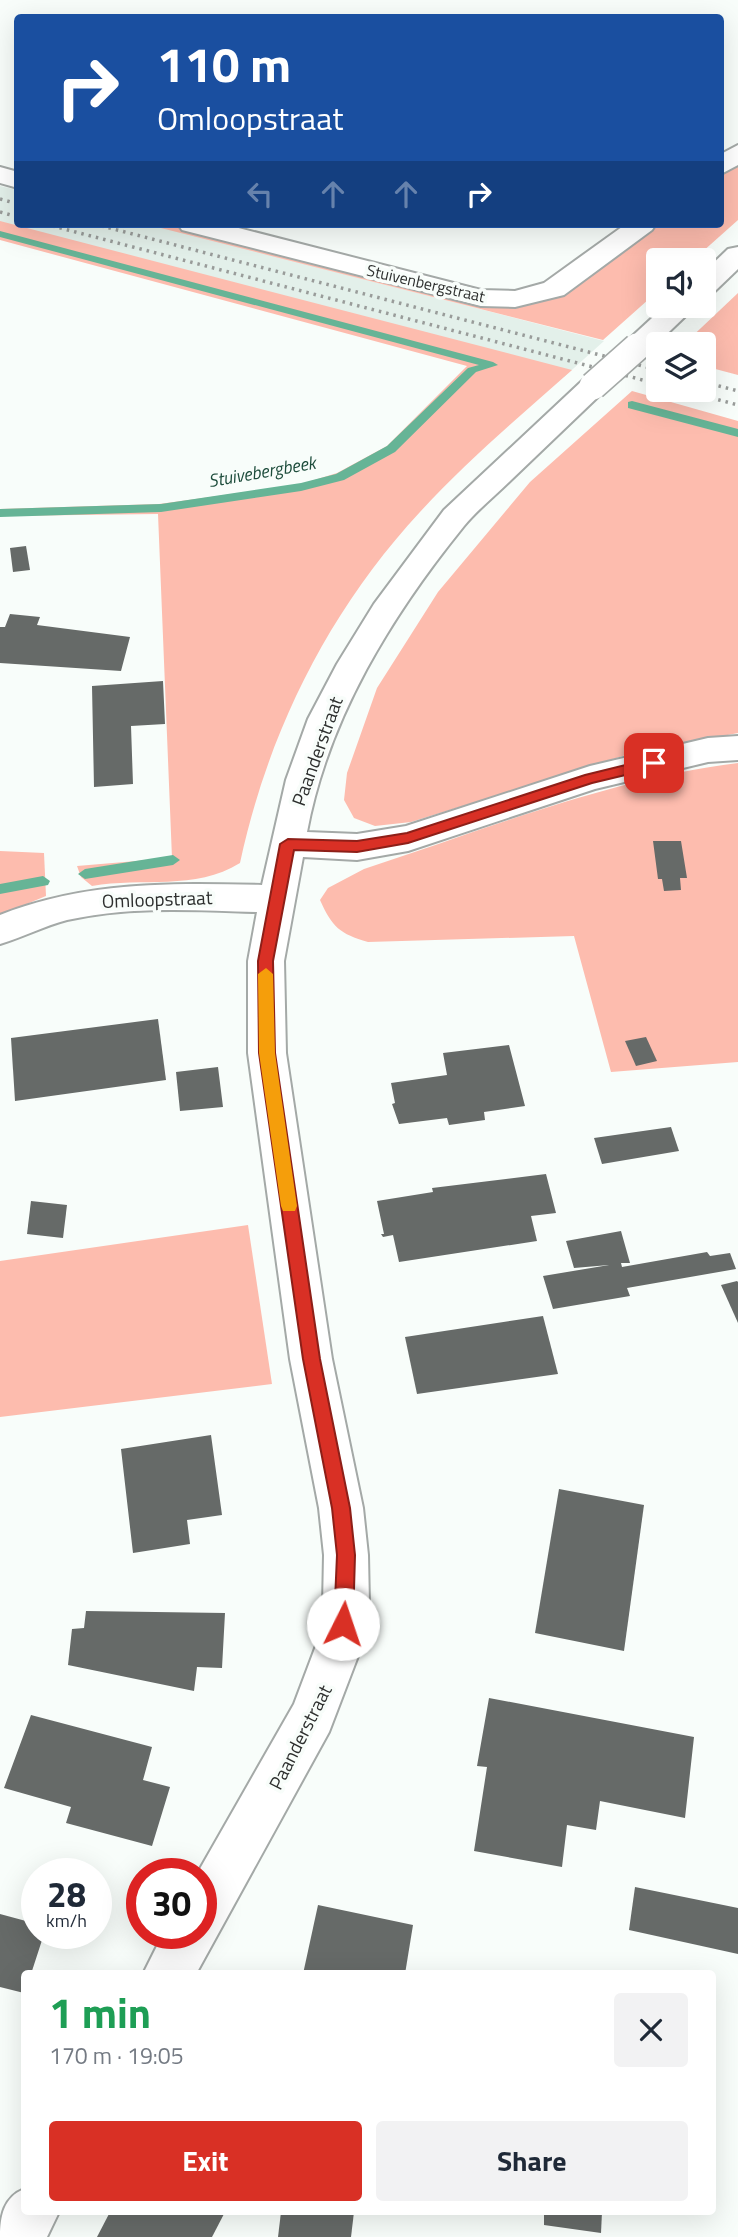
<!DOCTYPE html>
<html lang="en">
<head>
<meta charset="utf-8">
<style>
	body { margin:0; font-family:"Titillium Web",sans-serif; background:#f2f2f3; color:#1f2937; height:100vh; display:flex; flex-direction:column; font-size:26px; white-space:nowrap }
	* { box-sizing:border-box; margin:0 }
	p { font-size:23px; color:#747a83 }
	.icon { flex:none; width:38px; height:38px; fill:none; stroke:currentColor; stroke-width:2; stroke-linecap:round; stroke-linejoin:round }
	.map { position:relative; flex:1; overflow:hidden }
	.panel { position:absolute; left:21px; top:1970px; width:695px; height:245px; display:flex; flex-direction:column; background:#fff; border-radius:7px; box-shadow:0 7px 28px #0002 }
	.panel>* { flex:none }
	.guide { position:absolute; left:14px; top:14px; width:710px; height:214px; border-radius:7px; box-shadow:0 7px 28px #0002; background:#1a4fa0; color:#fff; overflow:hidden }
	.tools { position:absolute; left:646px; top:248px; display:grid; gap:14px }
	.tools a { display:grid; place-items:center; width:70px; height:70px; border-radius:7px; background:#fff; box-shadow:0 7px 28px #0002; font-size:35px }
	.speed { position:absolute; left:21px; top:1858px; display:flex; gap:14px; font-size:35px; font-weight:700; text-align:center }
	.speed>* { display:grid; place-content:center; width:91px; height:91px; border-radius:50%; background:#fff; box-shadow:0 7px 28px #0002; line-height:1 }
	.speed small { font-size:18px; font-weight:400 }
	.speed .limit { border:10px solid #d22; background:#fff; color:#111 }
	.pin { position:absolute; display:grid; place-items:center; width:60px; height:60px; color:#fff; margin:-30px; border-radius:14px; box-shadow:0 4px 10px #0006 }
	.me { position:absolute; width:77px; margin:-38px; rotate:4deg; stroke-linejoin:round; filter:drop-shadow(0 0 5px #0008) }
	.turn { display:flex; align-items:center; gap:24px; height:147px; padding:0 28px; font-size:32px }
	.turn .icon { width:91px; height:91px; stroke-width:2.5 }
	.turn b { display:block; font-size:49px; line-height:60px }
	.lanes { display:flex; align-items:center; height:66px; padding:0 28px; background:#0003; justify-content:center; gap:35px; direction:ltr }
	.lanes .off { opacity:.35 }
	.round { display:grid; place-items:center; flex:none; width:74px; height:74px; border-radius:7px; background:#f2f2f3 }
	.summary { display:flex; align-items:center; justify-content:space-between; height:119px; padding:0 28px }
	h1 { font-size:42px; font-weight:700; line-height:52px; color:#1e9e55 }
	.primary-button { display:flex; gap:14px; margin-top:auto; padding:14px 28px }
	.primary-button a { flex:1; height:80px; border-radius:7px; background:#d93025; color:#fff; font-size:28px; font-weight:700; line-height:80px; text-align:center }
	.primary-button a+a { background:#f2f2f3; color:#1f2937 }
	.map>svg:first-child { display:block }
	.built { fill:#e3f0ea }
	.green { fill:#fdbcae }
	.lines { fill:none; stroke-linecap:round; stroke-linejoin:round }
	.stream { fill:#66b496; fill-rule:evenodd }
	.building { fill:#666a68 }
	.minor-casing { stroke:#a4a9a7; stroke-width:4 }
	.minor { fill:#fff; fill-rule:evenodd }
	.rail { stroke:#999c9a; stroke-width:3.5; stroke-dasharray:2.5 5; stroke-linecap:butt }
	.minor-bridge-casing { stroke:#a4a9a7; stroke-width:30; stroke-linecap:butt }
	.minor-bridge { stroke:#fff; stroke-width:27 }
	.route { fill:#d93025; stroke:#8d1f18; stroke-width:2 }
	.slow { fill:#f59e0b }
	.labels { text-anchor:middle; stroke-width:7; stroke-linejoin:round; paint-order:stroke }
	.far-street-label { font-size:16px; fill:#2d2f2e; stroke:#f8fdfa }
	.far-water-label { font-size:18px; font-style:italic; fill:#1e4d3c; stroke:#f8fdfa }
	.street-label { font-size:19px; fill:#2d2f2e; stroke:#f8fdfa }
</style>
</head>
<body>
<div class="map">
<svg width="738" height="2237" viewBox="0 0 738 2237">
	<rect width="100%" height="100%" fill="#f8fdfa"/>
	<path class="built" d="M0,186L17,190L18,224H149L604,341L564,377L0,228Z"/>
	<g class="green">
		<path d="M738,161V220L692,261H658V291L603,340L145,224H174L501,307L553,299L575,287L654,224H721V174Z"/>
		<path d="M0,221L572,370C520,416 467,461 420,512C329,610 268,732 240,863C195,891 142,877 92,886L81,877L77,866L172,858L158,514L0,516V509L159,504L298,485L337,473L387,446L467,366L0,240Z"/>
		<path d="M738,293V375L704,366V345H683Z"/>
		<path d="M632,391L738,421V733L626,755L411,822L375,826L354,818L344,800L347,773L377,688L438,592L530,482Z"/>
		<path d="M738,763V1062L611,1072L574,936L368,942C340,934 332,927 320,900L328,888L364,869C487,829 609,779 738,763Z"/>
		<path d="M0,851L44,853L46,896L0,915Z"/>
		<path d="M248,1225L272,1384L0,1417V1261Z"/>
	</g>
	<g class="lines">
		<g class="stream">
			<path d="M0,231L493,362L498,365L476,372L395,452L344,480L301,491L161,512L0,517V509L161,504L301,483L336,474L387,446L468,368L479,365L0,237Z"/>
			<path d="M632,401L738,429V437L628,408V402Z"/>
			<path d="M173,855L180,860L173,865L85,879L78,874L85,869Z"/>
			<path d="M43,876L50,881L48,885L0,894V884Z"/>
		</g>
	</g>
	<g class="building">
		<path d="M26,546L30,570L13,572L10,548Z"/>
		<path d="M10,614L40,617L37,625L130,637L121,671L0,663V627H5Z"/>
		<path d="M163,681L165,724L131,726L133,784L94,787L92,686Z"/>
		<path d="M653,841H681L687,878H680L681,890L664,891L662,879H658Z"/>
		<path d="M158,1019L166,1080L15,1101L11,1038Z"/>
		<path d="M646,1037L657,1061L636,1066L625,1041Z"/>
		<path d="M509,1045L525,1106L484,1112L485,1120L449,1125L447,1118L399,1124L392,1104L395,1103L391,1083L447,1075L443,1053Z"/>
		<path d="M218,1067L223,1107L180,1111L176,1072Z"/>
		<path d="M671,1127L679,1151L602,1164L594,1138Z"/>
		<path d="M546,1174L556,1213L531,1216L537,1241L399,1262L393,1235L383,1237L381,1234H384L377,1201L433,1192L432,1188Z"/>
		<path d="M31,1201L67,1205L63,1238L27,1234Z"/>
		<path d="M621,1231L630,1263H621L622,1267L707,1252L710,1256L730,1253L736,1269L627,1288L630,1296L553,1309L543,1276L609,1265L574,1268L566,1241Z"/>
		<path d="M737,1281L738,1282V1323L721,1285Z"/>
		<path d="M543,1316L558,1374L417,1394L405,1337Z"/>
		<path d="M211,1435L222,1515L187,1520L190,1544L133,1553L121,1449Z"/>
		<path d="M559,1489L644,1505L624,1651L535,1633Z"/>
		<path d="M86,1611L225,1613L222,1668L197,1667L194,1691L68,1665L72,1629L84,1628Z"/>
		<path d="M489,1698L694,1737L685,1818L600,1801L596,1830L567,1825L562,1867L474,1851L487,1767L477,1766Z"/>
		<path d="M31,1715L152,1747L143,1780L170,1787L152,1846L66,1823L71,1807L4,1788Z"/>
		<path d="M635,1887L738,1908V1954L629,1930Z"/>
		<path d="M318,1905L413,1925L405,1974H303Z"/>
		<path d="M0,1914L37,1924V1934H44L31,1974H24V1993L0,1987Z"/>
		<path d="M110,2212H225L212,2237H97Z"/>
		<path d="M281,2212H354L351,2237H278Z"/>
		<path d="M544,2212H602L601,2233L544,2225Z"/>
	</g>
	<g class="lines">
		<defs>
			<g id="minor">
				<path d="M738,145V165L721,174V154Z"/>
				<path d="M0,167L18,172V188L0,183Z"/>
				<path d="M178,224H223L481,290L515,291L544,283L626,224H656L652,230L564,295L515,307L481,306L182,230Z"/>
				<path d="M738,247V269L714,292L704,294V272L728,249Z"/>
				<path d="M665,306H696L647,353L637,355L627,353L623,347L627,341Z"/>
				<path d="M593,377L603,380L607,386L603,392C572,422 541,451 510,481C495,496 478,509 464,526C392,615 328,718 307,832L357,834L406,826L590,766L708,738L738,736V760L708,762L595,789L408,851L357,860L303,857L284,961L286,1053L332,1359L363,1508L368,1555L369,1605L363,1643L329,1732L196,1974H143L163,1934H201V1874H197L294,1704L317,1643L323,1605L324,1555L319,1508L290,1359L248,1053V961L257,912C194,910 129,906 67,920C44,926 23,937 0,944V915C86,881 172,883 262,885L286,780L308,719L337,664L374,604L444,510L583,380Z"/>
				<path d="M24,2189V2212H59L47,2237H0C0,2216 4,2197 24,2189Z"/>
			</g>
		</defs>
		<use href="#minor" class="minor-casing"/>
		<use href="#minor" class="minor"/>
		<g class="rail">
			<path d="M0,199L18,204"/>
			<path d="M0,212L18,217"/>
			<path d="M45,224L658,384"/>
			<path d="M94,224L658,370"/>
			<path d="M704,382L738,391"/>
			<path d="M682,390L738,405"/>
		</g>
		<defs>
			<path id="minor-bridge" d="M593,386L637,347"/>
		</defs>
		<use href="#minor-bridge" class="minor-bridge-casing"/>
		<use href="#minor-bridge" class="minor-bridge"/>
	</g>
	<path class="route" d="M654,758L659,760V767L592,783L408,843L357,852L294,850L273,961L275,1053L320,1359L350,1508L355,1555L353,1624L350,1630L343,1633L337,1630L334,1624L337,1555L332,1508L303,1359L259,1053L258,961L280,844L288,839L357,841L407,833L585,775Z"/>
	<path class="slow" d="M266,968L273,974L275,1053L297,1206L295,1211H283L281,1206L259,1053L258,974Z"/>
	<g class="labels">
		<g class="far-street-label">
			<text transform="translate(426 283) rotate(13)" y="6">Stuivenbergstraat</text>
		</g>
		<g class="far-water-label">
			<text transform="translate(262 472) rotate(-10)" y="6">Stuivebergbeek</text>
		</g>
		<g class="street-label">
			<text transform="translate(317 751) rotate(-70)" y="7">Paanderstraat</text>
			<text transform="translate(157 899) rotate(-2)" y="7">Omloopstraat</text>
			<text transform="translate(300 1737) rotate(-63)" y="7">Paanderstraat</text>
		</g>
	</g>
</svg>
<div class="tools">
<a><svg class="icon" aria-label="sound" viewBox="0 0 24 24"><path d="M4 9h4l5-4v14l-5-4H4zM17 9q2 3 0 6"/></svg></a>
<a><svg class="icon" aria-label="layers" viewBox="0 0 24 24"><path d="M12 4l9 5-9 5-9-5zM3 14l9 5 9-5"/></svg></a>
</div>
<div class="speed"><div>28<small>km/h</small></div><div class="limit">30</div></div>
<div class="pin" style="left:654px;top:763px;background:#d93025"><svg class="icon" aria-label="arrive" viewBox="0 0 24 24"><path d="M6 21V4h12l-3 4 3 4H6"/></svg></div>
<svg class="me" style="left:343px;top:1624px" viewBox="-20 -20 40 40"><circle r="19" fill="#fff"/><path d="M0-13L10 11 0 6-10 11z" fill="#d93025"/></svg>
<div class="guide">
<div class="turn"><svg class="icon" aria-label="right" viewBox="0 0 24 24"><path d="M7 20v-9h11M14 6l5 5-5 5"/></svg><div><b>110 m</b>Omloopstraat</div></div>
<div class="lanes"><svg class="icon off" aria-label="left" viewBox="0 0 24 24"><path d="M17 20v-9H6M10 6l-5 5 5 5"/></svg><svg class="icon off" aria-label="ahead" viewBox="0 0 24 24"><path d="M12 20V5M6 11l6-6 6 6"/></svg><svg class="icon off" aria-label="ahead" viewBox="0 0 24 24"><path d="M12 20V5M6 11l6-6 6 6"/></svg><svg class="icon" aria-label="right" viewBox="0 0 24 24"><path d="M7 20v-9h11M14 6l5 5-5 5"/></svg></div>
</div>
<section class="panel">
<div class="summary"><div><h1>1 min</h1><p>170 m · 19:05</p></div><a class="round"><svg class="icon" aria-label="close" viewBox="0 0 24 24"><path d="M6 6l12 12M18 6L6 18"/></svg></a></div>
<div class="primary-button"><a>Exit</a><a>Share</a></div>
</section>
</div>
</body>
</html>
